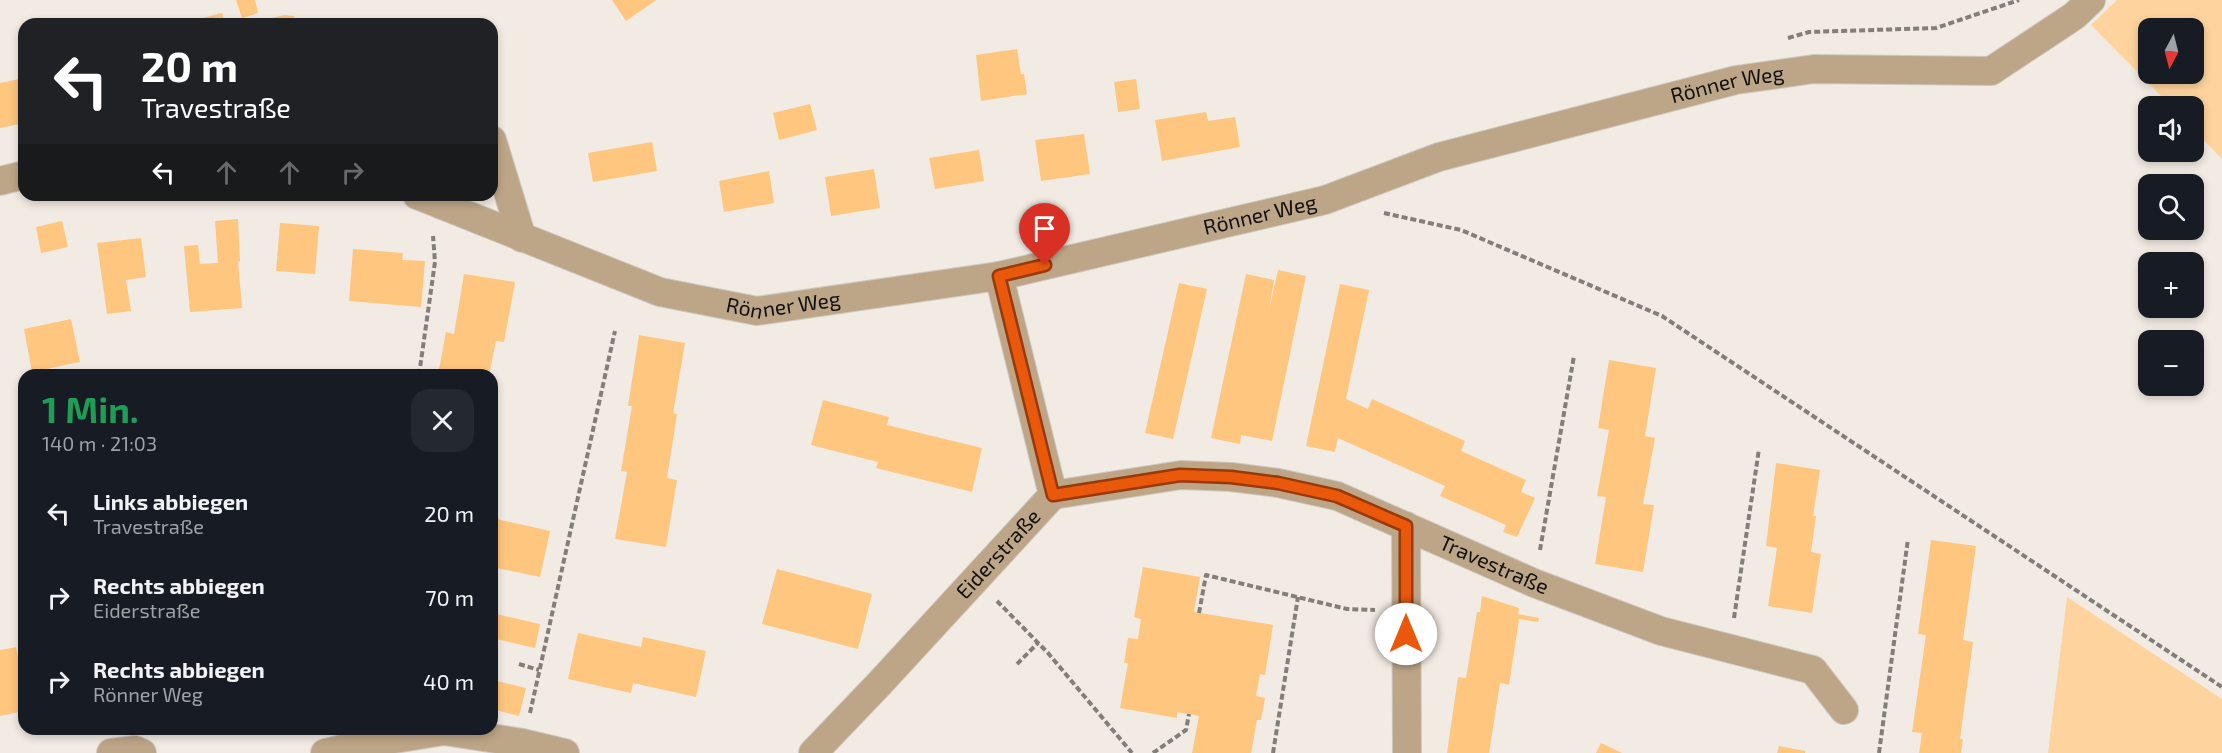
<!DOCTYPE html>
<html lang="de">
<head>
<meta charset="utf-8">
<style>
	body { margin:0; font-family:"Exo 2",sans-serif; background:#242831; color:#f1f3f6; height:100vh; display:flex; flex-direction:column; font-size:22px; white-space:nowrap }
	* { box-sizing:border-box; margin:0 }
	p { font-size:20px; color:#9ea1a6 }
	.icon { flex:none; width:33px; height:33px; fill:none; stroke:currentColor; stroke-width:2; stroke-linecap:round; stroke-linejoin:round }
	.map { position:relative; flex:1; overflow:hidden }
	.drawer { position:absolute; left:18px; top:369px; width:480px; height:366px; display:flex; flex-direction:column; background:#171b24; border-radius:18px; box-shadow:0 3px 9px #0003 }
	.drawer>* { flex:none }
	.guide { position:absolute; left:18px; top:18px; width:480px; height:183px; border-radius:18px; box-shadow:0 3px 9px #0003; background:#202124; color:#fff; overflow:hidden }
	.needle { width:39px; rotate:187deg }
	.tools { position:absolute; left:2138px; top:18px; display:grid; gap:12px }
	.tools a { display:grid; place-items:center; width:66px; height:66px; border-radius:12px; background:#171b24; box-shadow:0 3px 9px #0003; font-size:30px }
	.pin { position:absolute; display:grid; place-items:center; width:51px; height:51px; color:#fff; margin:-62px -26px; border-radius:50% 50% 50% 0; rotate:-45deg; box-shadow:0 0 6px #0007 }
	.pin .icon { rotate:45deg }
	.me { position:absolute; width:66px; margin:-33px; rotate:0deg; stroke-linejoin:round; filter:drop-shadow(0 0 4px #0008) }
	.turn { display:flex; align-items:center; gap:21px; height:126px; padding:0 24px; font-size:27px }
	.turn .icon { width:78px; height:78px; stroke-width:2.5 }
	.turn b { display:block; font-size:42px; line-height:51px }
	.lanes { display:flex; align-items:center; height:57px; padding:0 24px; background:#0003; justify-content:center; gap:30px; direction:ltr }
	.lanes .off { opacity:.35 }
	.round { display:grid; place-items:center; flex:none; width:63px; height:63px; border-radius:18px; background:#242831 }
	.head { display:flex; align-items:center; justify-content:space-between; height:102px; padding:0 24px }
	h1 { font-size:36px; font-weight:700; line-height:45px; color:#1e9e55 }
	ul { padding:0; list-style:none }
	li { display:flex; align-items:center; gap:18px; height:84px; padding:0 24px }
	li div { flex:1 }
	li b { display:block; font-size:22px }
	li em { font-style:normal }
	.map>svg:first-child { display:block }
	.green { fill:#fed39d; fill-rule:evenodd }
	.building { fill:#fec67e }
	.lines { fill:none; stroke-linecap:round; stroke-linejoin:round }
	.street-casing { stroke:#cec8c1; stroke-width:30 }
	.path { stroke:#827e78; stroke-width:4; stroke-dasharray:6 3; stroke-linecap:butt }
	.street { stroke:#bda587; stroke-width:28 }
	.route-casing { stroke:#983908; stroke-width:15 }
	.route { stroke:#ea580c; stroke-width:10 }
	.labels { text-anchor:middle; stroke-width:4.5; stroke-linejoin:round; paint-order:stroke }
	.street-label { font-size:21px; fill:#110f0c; stroke:#f2ebe3 }
</style>
</head>
<body>
<div class="map">
<svg width="2222" height="753" viewBox="0 0 2222 753">
	<rect width="100%" height="100%" fill="#f2ebe3"/>
	<g class="green">
		<path d="M2117,0H2222V159L2193,129V106H2171L2091,25ZM2148,28H2193V74H2148Z"/>
		<path d="M2067,597L2222,699V753H2048Z"/>
	</g>
	<g class="building">
		<path d="M236,0H255L258,13L242,18Z"/>
		<path d="M612,0H656L626,21Z"/>
		<path d="M222,13L225,24H186V22Z"/>
		<path d="M284,15L294,16L295,24H257L256,22Z"/>
		<path d="M1017,49L1021,74H1024L1027,94L981,101L976,55Z"/>
		<path d="M24,78V123L0,128V83Z"/>
		<path d="M1136,79L1140,109L1118,112L1114,82Z"/>
		<path d="M810,104L817,130L779,140L773,113Z"/>
		<path d="M1206,112L1208,121L1235,117L1240,147L1162,161L1155,120Z"/>
		<path d="M1084,134L1090,174L1041,181L1035,140Z"/>
		<path d="M652,142L657,171L593,182L588,153Z"/>
		<path d="M979,150L984,181L935,189L929,158Z"/>
		<path d="M874,169L880,208L831,216L825,177Z"/>
		<path d="M769,171L774,203L724,212L719,181Z"/>
		<path d="M238,219L240,262L238,261L242,308L190,312L184,246L198,245L200,264L218,263L215,221Z"/>
		<path d="M62,221L68,247L41,253L36,227Z"/>
		<path d="M280,223L319,226L315,274L276,271Z"/>
		<path d="M141,238L146,277L126,280L131,311L107,314L97,243Z"/>
		<path d="M353,249L403,253L402,260L425,261L421,307L349,301Z"/>
		<path d="M1278,270L1306,276L1272,441L1241,435L1240,444L1211,438L1246,274L1274,280L1269,310Z"/>
		<path d="M464,274L515,282L504,342L496,341L489,375H438L446,332L454,334Z"/>
		<path d="M1179,283L1207,289L1173,439L1145,433Z"/>
		<path d="M1340,284L1369,290L1346,399L1368,409L1372,399L1465,441L1461,451L1526,480L1521,492L1535,498L1517,537L1503,532L1506,525L1440,496L1445,486L1338,438L1335,452L1306,446Z"/>
		<path d="M71,319L80,362L32,372L24,329Z"/>
		<path d="M639,335L685,343L673,413L677,414L667,478L677,480L666,547L615,539L627,472L621,471L632,406H628Z"/>
		<path d="M1609,360L1656,368L1645,436L1655,438L1643,504L1654,505L1643,572L1595,564L1606,497L1597,496L1609,430L1598,428Z"/>
		<path d="M823,400L889,417L887,425L982,448L972,492L876,468L878,462L811,445Z"/>
		<path d="M1776,463L1820,470L1813,516H1816L1811,552L1821,554L1812,613L1768,606L1777,548L1766,546Z"/>
		<path d="M492,518L550,531L540,577L492,567Z"/>
		<path d="M1931,540L1976,546L1963,640L1973,642L1960,739H1963L1961,753H1919L1922,733L1912,732L1926,635L1918,634Z"/>
		<path d="M1143,567L1200,577L1194,612L1273,625L1265,675L1260,674L1256,696L1265,698L1261,720H1257L1251,753H1192L1199,716L1177,712V718L1120,708L1128,663H1124L1128,638L1138,639L1141,619L1134,617Z"/>
		<path d="M777,569L872,594L858,649L762,624Z"/>
		<path d="M1482,596L1519,608L1518,614L1539,618L1538,622L1519,619L1509,685L1500,683L1489,753H1447L1458,677L1466,678L1477,612H1480Z"/>
		<path d="M492,613L540,624L535,648L492,638Z"/>
		<path d="M578,633L641,647L643,637L706,651L696,697L633,683L631,693L568,679Z"/>
		<path d="M16,647L24,686V711L0,716V650Z"/>
		<path d="M492,680L526,688L519,716L492,709Z"/>
		<path d="M1601,743L1622,753H1596Z"/>
		<path d="M1779,746L1805,751V753H1777Z"/>
	</g>
	<g class="lines">
		<defs>
			<g id="street">
				<path d="M492,140L522,238"/>
				<path d="M0,181L24,175"/>
				<path id="s1" d="M417,195L660,292L757,311L999,276L1325,200L1439,157L1736,80L1814,69L1991,71L2074,16L2091,0"/>
				<path id="s2" d="M1053,495L1181,475L1231,477L1278,483L1337,496L1534,583L1661,631L1813,670L1844,710"/>
				<path d="M1406,526L1407,753"/>
				<path d="M111,753L135,750L142,753"/>
				<path d="M325,753L363,744L444,731L523,743L565,753"/>
				<path id="s3" d="M813,753L880,683L1053,495L999,276"/>
			</g>
		</defs>
		<use href="#street" class="street-casing"/>
		<g class="path">
			<path d="M1788,38L1809,32L1936,28L2019,0"/>
			<path d="M1384,213L1461,230L1662,316L2222,687"/>
			<path d="M419,375L435,262L433,236"/>
			<path d="M1540,550L1574,356"/>
			<path d="M997,601L1048,653L1132,753"/>
			<path d="M1199,613L1206,575L1347,609L1375,610"/>
			<path d="M1734,618L1759,449"/>
			<path d="M519,664L539,670"/>
			<path d="M1017,664L1038,643"/>
			<path d="M530,713L615,331"/>
			<path d="M1153,753L1186,730L1189,714"/>
			<path d="M1273,753L1298,597"/>
			<path d="M1879,753L1908,539"/>
		</g>
		<use href="#street" class="street"/>
	</g>
	<g class="lines">
		<defs>
			<path id="route" d="M1045,265L999,276L1053,495L1180,475L1231,477L1278,483L1337,496L1406,526V634"/>
		</defs>
		<use href="#route" class="route-casing"/>
		<use href="#route" class="route"/>
	</g>
	<g class="labels">
		<g class="street-label">
			<text dy="7" stroke="none"><textPath href="#s1" startOffset="1359">Rönner Weg</textPath></text>
			<text dy="7" stroke="none"><textPath href="#s1" startOffset="873">Rönner Weg</textPath></text>
			<text dy="7" stroke="none"><textPath href="#s1" startOffset="387">Rönner Weg</textPath></text>
			<text dy="7" stroke="none"><textPath href="#s3" startOffset="272">Eiderstraße</textPath></text>
			<text dy="7" stroke="none"><textPath href="#s2" startOffset="459">Travestraße</textPath></text>
		</g>
	</g>
</svg>
<div class="tools">
<a><svg class="needle" viewBox="-14 -14 28 28"><path d="M0-13l5 13h-10z" fill="#e53935"/><path d="M0 13l5-13h-10z" fill="#9ea1a6"/></svg></a>
<a><svg class="icon" aria-label="sound" viewBox="0 0 24 24"><path d="M4 9h4l5-4v14l-5-4H4zM17 9q2 3 0 6"/></svg></a>
<a><svg class="icon" aria-label="search" viewBox="0 0 24 24"><circle cx="10" cy="10" r="6"/><path d="M15 15l6 6"/></svg></a>
<a>+</a>
<a>−</a>
</div>
<div class="pin" style="left:1045px;top:265px;background:#d93025"><svg class="icon" aria-label="arrive" viewBox="0 0 24 24"><path d="M6 21V4h12l-3 4 3 4H6"/></svg></div>
<svg class="me" style="left:1406px;top:634px" viewBox="-20 -20 40 40"><circle r="19" fill="#fff"/><path d="M0-13L10 11 0 6-10 11z" fill="#ea580c"/></svg>
<div class="guide">
<div class="turn"><svg class="icon" aria-label="left" viewBox="0 0 24 24"><path d="M17 20v-9H6M10 6l-5 5 5 5"/></svg><div><b>20 m</b>Travestraße</div></div>
<div class="lanes"><svg class="icon" aria-label="left" viewBox="0 0 24 24"><path d="M17 20v-9H6M10 6l-5 5 5 5"/></svg><svg class="icon off" aria-label="ahead" viewBox="0 0 24 24"><path d="M12 20V5M6 11l6-6 6 6"/></svg><svg class="icon off" aria-label="ahead" viewBox="0 0 24 24"><path d="M12 20V5M6 11l6-6 6 6"/></svg><svg class="icon off" aria-label="right" viewBox="0 0 24 24"><path d="M7 20v-9h11M14 6l5 5-5 5"/></svg></div>
</div>
<section class="drawer">
<div class="head"><div><h1>1 Min.</h1><p>140 m · 21:03</p></div><a class="round"><svg class="icon" aria-label="close" viewBox="0 0 24 24"><path d="M6 6l12 12M18 6L6 18"/></svg></a></div>
<ul>
<li><svg class="icon" aria-label="left" viewBox="0 0 24 24"><path d="M17 20v-9H6M10 6l-5 5 5 5"/></svg><div><b>Links abbiegen</b><p>Travestraße</p></div><em>20 m</em></li>
<li><svg class="icon" aria-label="right" viewBox="0 0 24 24"><path d="M7 20v-9h11M14 6l5 5-5 5"/></svg><div><b>Rechts abbiegen</b><p>Eiderstraße</p></div><em>70 m</em></li>
<li><svg class="icon" aria-label="right" viewBox="0 0 24 24"><path d="M7 20v-9h11M14 6l5 5-5 5"/></svg><div><b>Rechts abbiegen</b><p>Rönner Weg</p></div><em>40 m</em></li>
</ul>
</section>
</div>
</body>
</html>
